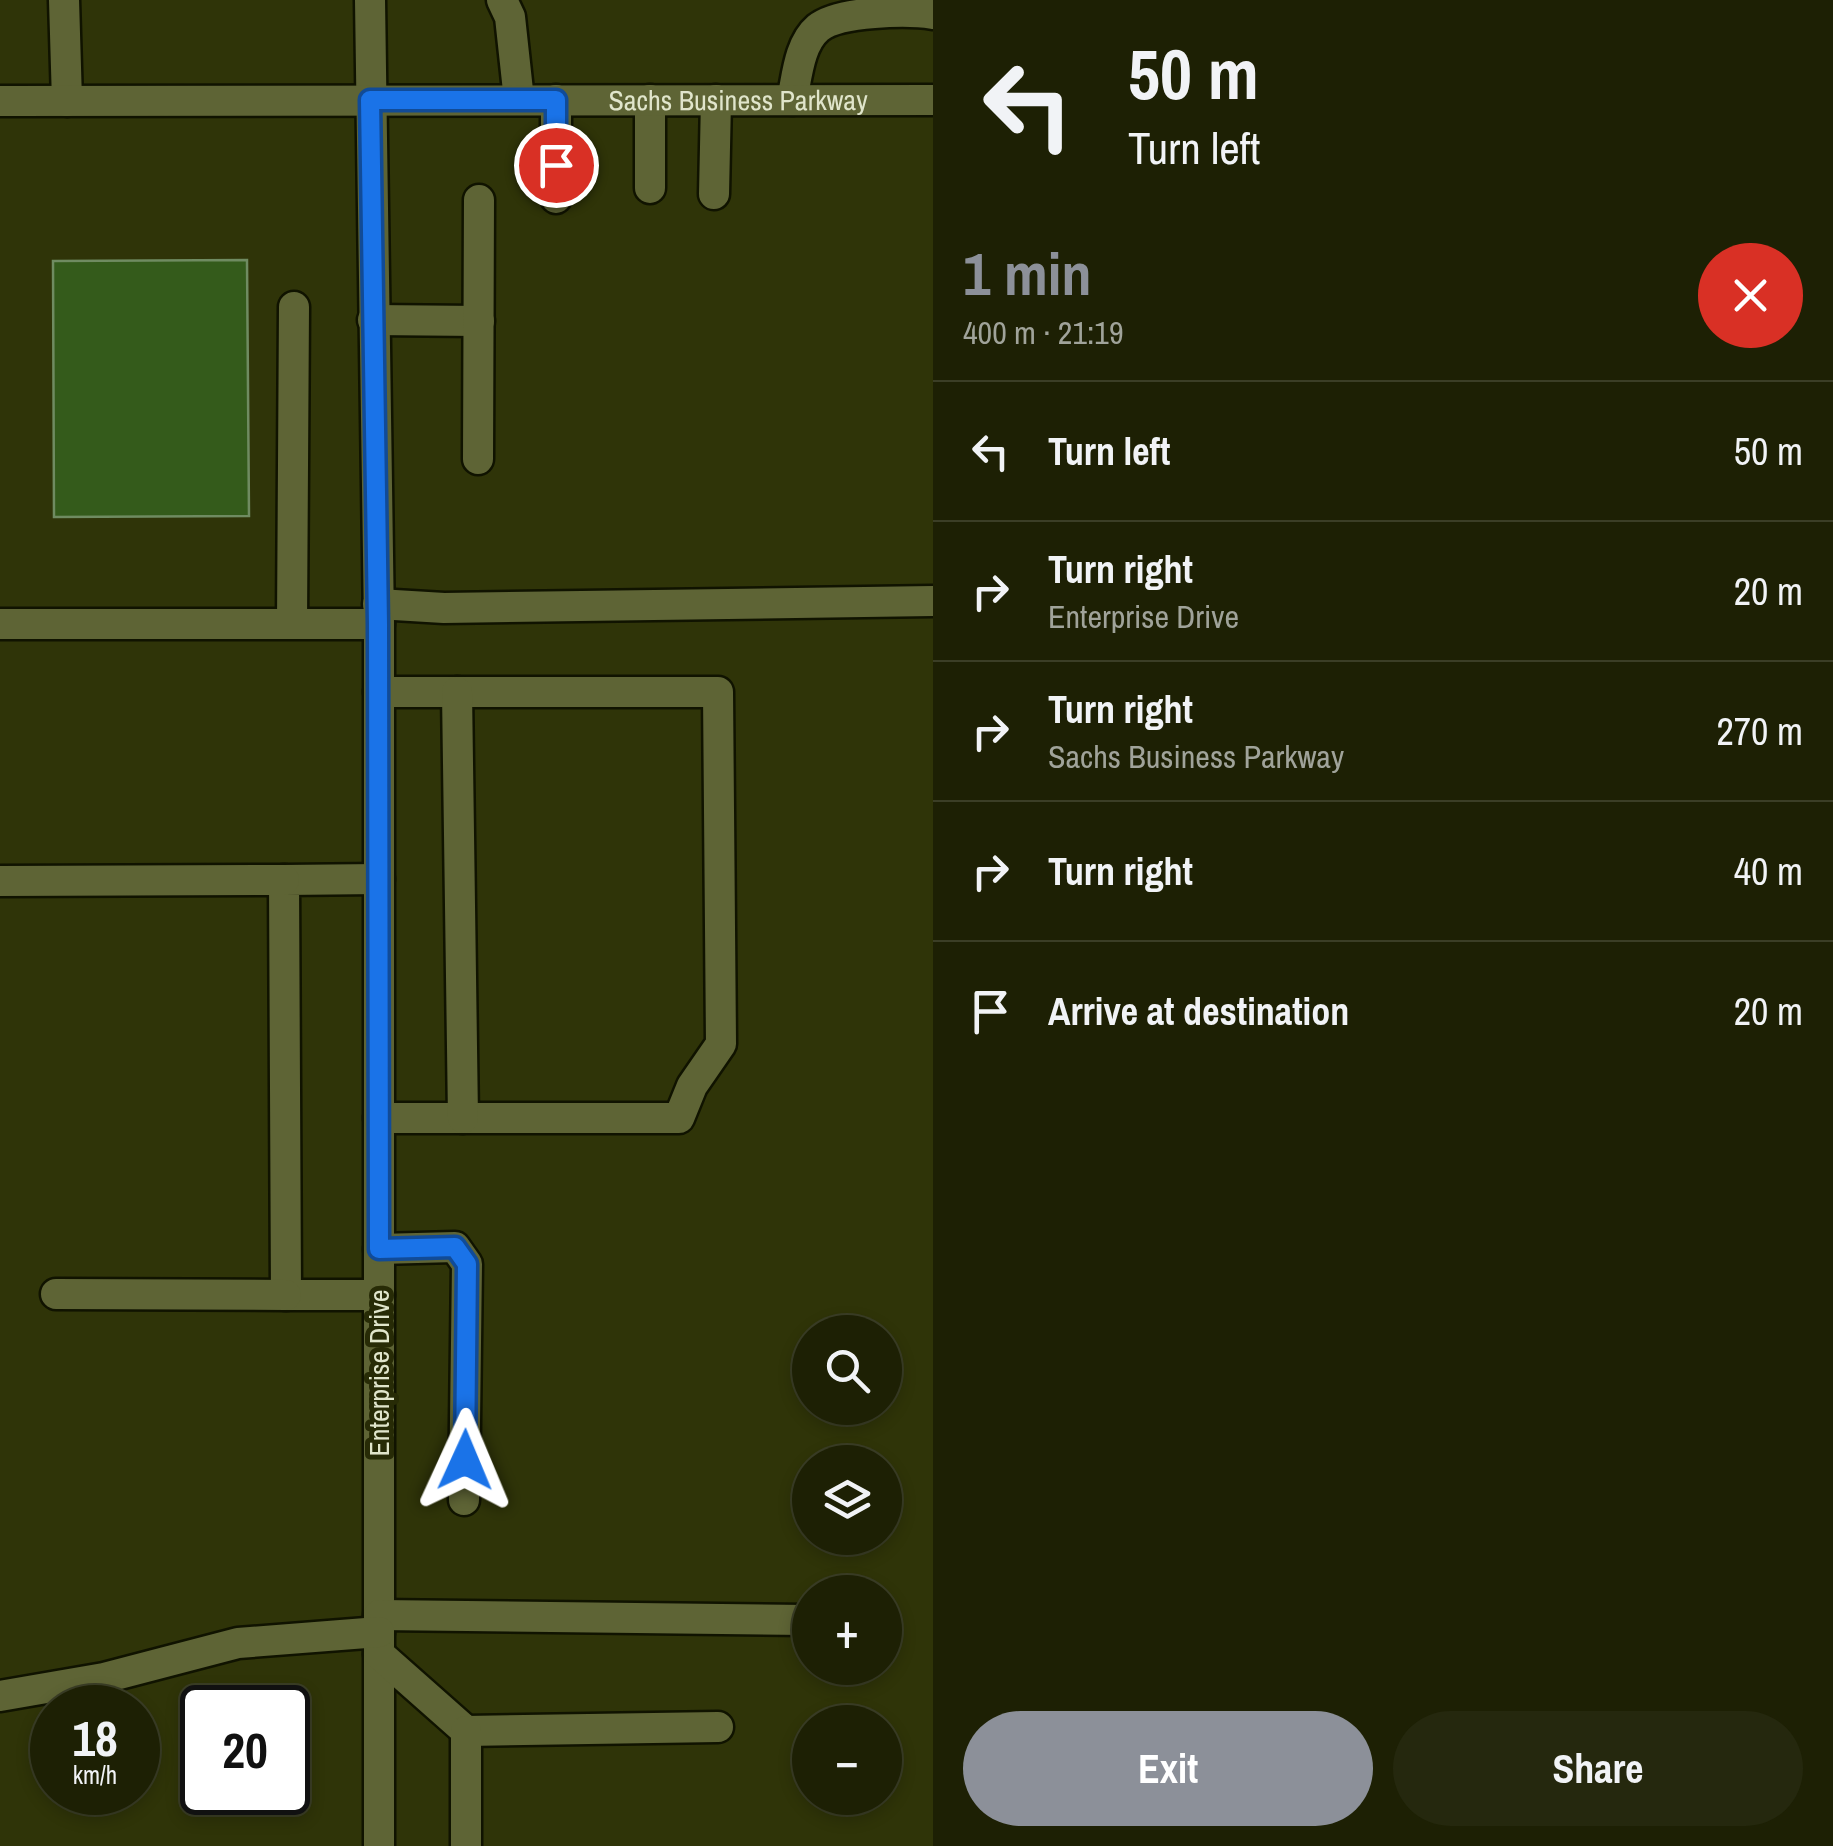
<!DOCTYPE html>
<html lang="en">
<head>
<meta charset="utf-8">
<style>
	body { margin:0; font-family:"Archivo Narrow",sans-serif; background:#25280e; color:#f1f3f6; height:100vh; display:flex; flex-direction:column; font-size:38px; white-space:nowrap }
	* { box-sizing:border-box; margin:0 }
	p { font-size:32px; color:#a0a39a }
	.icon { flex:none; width:55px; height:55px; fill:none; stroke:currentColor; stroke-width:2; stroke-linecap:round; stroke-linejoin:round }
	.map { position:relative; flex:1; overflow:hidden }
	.sheet { display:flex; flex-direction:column; background:#1d2004; width:900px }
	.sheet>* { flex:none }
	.guide { background:#1d2004; color:#f1f3f6; overflow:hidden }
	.buttons { position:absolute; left:792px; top:1315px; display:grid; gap:20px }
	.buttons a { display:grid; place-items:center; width:110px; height:110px; border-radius:50%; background:#1d2004; box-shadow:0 5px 15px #0003,0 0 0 2px #3b3e26; font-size:50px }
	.speed { position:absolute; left:30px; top:1685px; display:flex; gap:20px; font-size:50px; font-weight:700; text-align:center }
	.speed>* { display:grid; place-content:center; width:130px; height:130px; border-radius:50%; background:#1d2004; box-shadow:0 5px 15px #0003,0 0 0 2px #3b3e26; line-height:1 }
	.speed small { font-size:25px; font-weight:400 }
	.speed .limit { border:5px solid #111; border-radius:15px; background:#fff; color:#111 }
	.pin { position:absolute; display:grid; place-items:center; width:85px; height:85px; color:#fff; margin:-42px; border:5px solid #fff; border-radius:50%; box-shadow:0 2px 10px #0007 }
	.me { position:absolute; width:110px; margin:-55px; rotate:1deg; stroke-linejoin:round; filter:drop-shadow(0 0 8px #0008) }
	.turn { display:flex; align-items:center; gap:35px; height:210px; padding:0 30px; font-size:45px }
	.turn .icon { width:130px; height:130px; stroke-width:2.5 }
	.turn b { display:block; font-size:70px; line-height:85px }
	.round { display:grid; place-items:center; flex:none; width:105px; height:105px; border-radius:52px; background:#25280e }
	.headline { display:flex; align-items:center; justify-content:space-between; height:170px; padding:0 30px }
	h1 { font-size:60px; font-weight:800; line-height:75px; color:#8c9099 }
	.button { display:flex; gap:20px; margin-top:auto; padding:20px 30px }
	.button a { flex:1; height:115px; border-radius:60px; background:#8c9099; color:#fff; font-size:40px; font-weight:800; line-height:115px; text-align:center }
	.button a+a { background:#25280e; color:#f1f3f6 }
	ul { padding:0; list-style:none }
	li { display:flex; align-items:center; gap:30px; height:140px; padding:0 30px; border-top:2px solid #3b3e26 }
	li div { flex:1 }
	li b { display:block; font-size:38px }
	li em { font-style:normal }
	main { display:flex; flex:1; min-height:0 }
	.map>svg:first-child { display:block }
	.built { fill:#2f3408; fill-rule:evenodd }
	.building { fill:#345b1b; stroke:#6f8b61; stroke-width:2.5 }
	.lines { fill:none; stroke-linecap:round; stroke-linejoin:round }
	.minor-casing { stroke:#101300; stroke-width:35 }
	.minor { stroke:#5e6435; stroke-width:30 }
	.route-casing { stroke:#114b97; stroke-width:25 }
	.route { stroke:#1a73e8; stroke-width:18 }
	.labels { text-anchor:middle; stroke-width:10; stroke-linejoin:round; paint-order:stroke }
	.street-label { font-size:28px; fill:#e0e5cb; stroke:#272b06 }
</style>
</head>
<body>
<main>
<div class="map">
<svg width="933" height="1846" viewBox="0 0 933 1846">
	<rect width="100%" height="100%" fill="#272b06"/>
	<path class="built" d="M0,0H933V1846H0ZM810,1332H885V1408H810ZM810,1462H885V1538H810ZM810,1592H885V1668H810ZM52,1708H138V1792H52ZM202,1708H288V1792H202ZM810,1722H885V1798H810Z"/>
	<path class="building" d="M247,260L249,516L54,517L53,261Z"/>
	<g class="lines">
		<defs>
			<g id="minor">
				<path d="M64,0L67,101"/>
				<path d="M370,0L379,624V1846"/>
				<path d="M502,0L510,17L519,100"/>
				<path d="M556,100V198"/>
				<path d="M650,100V188"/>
				<path d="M792,100C797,77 799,44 818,28C839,11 908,10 933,14"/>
				<path id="s1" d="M0,101L933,100"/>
				<path d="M714,194L716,100"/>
				<path d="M373,320L479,321"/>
				<path d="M478,459L479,200"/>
				<path d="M378,604L444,608L933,601"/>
				<path d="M292,623L294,307"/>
				<path d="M0,624H379"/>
				<path d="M379,692H718L721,1044L692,1086L679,1118H379"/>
				<path d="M457,692L463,1118"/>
				<path d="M379,879L284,880L286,1295H379"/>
				<path d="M0,881L284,880"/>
				<path d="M379,1249L455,1247L467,1264L464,1500"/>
				<path d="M56,1294L286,1295"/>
				<path d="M379,1615L805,1620"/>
				<path d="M379,1654L466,1731L718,1727"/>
				<path d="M0,1696L104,1678L238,1643L379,1632"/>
				<path d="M466,1846V1731"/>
			</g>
		</defs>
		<use href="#minor" class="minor-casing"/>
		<use href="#minor" class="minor"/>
	</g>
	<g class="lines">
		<defs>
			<path id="route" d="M465,1460L467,1264L455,1247L379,1249L378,624L370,100H556V165"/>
		</defs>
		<use href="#route" class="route-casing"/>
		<use href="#route" class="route"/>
	</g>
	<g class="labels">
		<g class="street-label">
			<text dy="10" stroke="none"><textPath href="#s1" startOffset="738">Sachs Business Parkway</textPath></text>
			<text transform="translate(379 1373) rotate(-90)" y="10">Enterprise Drive</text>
		</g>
	</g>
</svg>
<div class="buttons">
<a><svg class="icon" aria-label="search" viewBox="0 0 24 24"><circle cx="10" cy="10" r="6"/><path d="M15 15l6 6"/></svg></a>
<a><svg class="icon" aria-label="layers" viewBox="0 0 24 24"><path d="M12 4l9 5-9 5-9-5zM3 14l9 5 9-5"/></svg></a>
<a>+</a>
<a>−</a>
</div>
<div class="speed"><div>18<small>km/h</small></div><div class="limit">20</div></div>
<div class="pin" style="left:556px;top:165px;background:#d93025"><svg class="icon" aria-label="arrive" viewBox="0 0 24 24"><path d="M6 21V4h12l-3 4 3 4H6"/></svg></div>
<svg class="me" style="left:465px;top:1460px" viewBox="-20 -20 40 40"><path d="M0-17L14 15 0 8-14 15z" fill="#1a73e8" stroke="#fff" stroke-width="4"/></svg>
</div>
<section class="sheet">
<div class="guide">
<div class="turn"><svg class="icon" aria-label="left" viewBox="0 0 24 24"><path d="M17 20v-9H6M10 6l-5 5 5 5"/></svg><div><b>50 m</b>Turn left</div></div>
</div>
<div class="headline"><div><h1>1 min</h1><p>400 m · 21:19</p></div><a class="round" style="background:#d93025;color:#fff"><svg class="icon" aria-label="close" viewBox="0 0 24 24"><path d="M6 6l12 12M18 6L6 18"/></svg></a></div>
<ul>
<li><svg class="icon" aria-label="left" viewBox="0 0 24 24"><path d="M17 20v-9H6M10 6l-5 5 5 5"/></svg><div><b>Turn left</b></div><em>50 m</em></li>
<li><svg class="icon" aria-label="right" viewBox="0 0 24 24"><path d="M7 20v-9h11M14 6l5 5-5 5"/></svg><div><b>Turn right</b><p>Enterprise Drive</p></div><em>20 m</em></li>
<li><svg class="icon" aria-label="right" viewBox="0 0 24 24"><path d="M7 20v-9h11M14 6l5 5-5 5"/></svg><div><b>Turn right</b><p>Sachs Business Parkway</p></div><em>270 m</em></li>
<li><svg class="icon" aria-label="right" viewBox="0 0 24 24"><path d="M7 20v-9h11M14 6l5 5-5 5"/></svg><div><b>Turn right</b></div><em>40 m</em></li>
<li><svg class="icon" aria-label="arrive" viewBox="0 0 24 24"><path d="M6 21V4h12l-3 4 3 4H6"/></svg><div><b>Arrive at destination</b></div><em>20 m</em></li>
</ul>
<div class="button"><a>Exit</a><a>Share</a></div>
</section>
</main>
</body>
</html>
